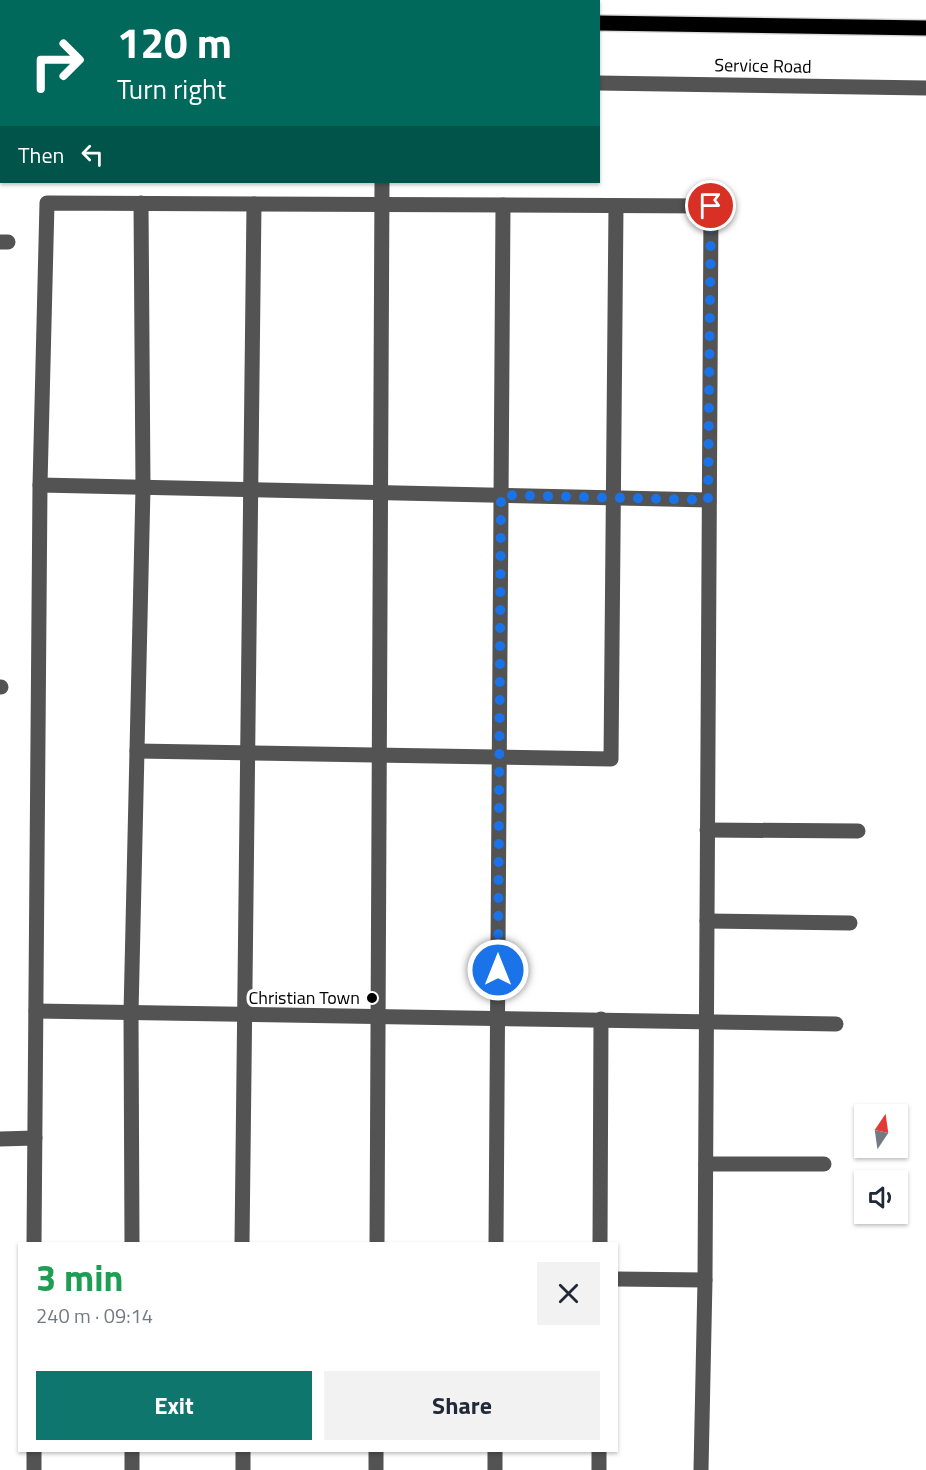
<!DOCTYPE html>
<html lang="en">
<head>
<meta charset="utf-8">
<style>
	body { margin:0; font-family:"Titillium Web",sans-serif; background:#f2f2f3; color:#1f2937; height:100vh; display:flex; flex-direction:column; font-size:22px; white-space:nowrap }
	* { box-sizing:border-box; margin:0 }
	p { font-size:20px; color:#747a83 }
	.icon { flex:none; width:33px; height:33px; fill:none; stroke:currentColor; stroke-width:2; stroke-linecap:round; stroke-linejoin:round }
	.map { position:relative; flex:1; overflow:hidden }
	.details { position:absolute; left:18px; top:1242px; width:600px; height:210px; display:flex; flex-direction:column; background:#fff; border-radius:0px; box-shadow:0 2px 4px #0004 }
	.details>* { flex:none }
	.guide { position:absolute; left:0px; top:0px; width:600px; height:183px; box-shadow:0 2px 4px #0004; background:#00695c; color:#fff; overflow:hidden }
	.needle { width:39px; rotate:13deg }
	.controls { position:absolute; left:854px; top:1104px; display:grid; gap:12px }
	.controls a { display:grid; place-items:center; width:54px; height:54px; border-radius:0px; background:#fff; box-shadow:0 2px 4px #0004; font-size:30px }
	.pin { position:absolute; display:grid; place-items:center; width:51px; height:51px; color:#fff; margin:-26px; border:3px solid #fff; border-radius:50%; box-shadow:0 2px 6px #0007 }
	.me { position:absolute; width:66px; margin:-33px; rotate:0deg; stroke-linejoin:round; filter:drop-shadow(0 0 4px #0008) }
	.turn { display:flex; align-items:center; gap:21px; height:126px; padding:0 18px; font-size:27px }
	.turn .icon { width:78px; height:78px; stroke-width:2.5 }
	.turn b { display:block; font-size:42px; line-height:51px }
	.then { display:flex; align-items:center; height:57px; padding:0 18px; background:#0003; gap:12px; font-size:22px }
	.round { display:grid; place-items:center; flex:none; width:63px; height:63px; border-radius:0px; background:#f2f2f3 }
	.overview { display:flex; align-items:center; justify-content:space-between; height:102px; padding:0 18px }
	h1 { font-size:36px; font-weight:700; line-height:45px; color:#1e9e55 }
	.primary-button { display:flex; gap:12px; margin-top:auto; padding:12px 18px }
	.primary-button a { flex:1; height:69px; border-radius:0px; background:#0f766e; color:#fff; font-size:24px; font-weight:700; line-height:69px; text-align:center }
	.primary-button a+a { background:#f2f2f3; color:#1f2937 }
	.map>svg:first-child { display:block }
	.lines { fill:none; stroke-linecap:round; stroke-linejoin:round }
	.major-casing { stroke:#dbdbdb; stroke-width:18 }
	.path { stroke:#757575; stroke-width:4; stroke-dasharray:1.5 3; stroke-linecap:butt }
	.minor { stroke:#535353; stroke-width:15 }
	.major { stroke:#000; stroke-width:15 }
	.route { stroke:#1a73e8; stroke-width:10; stroke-dasharray:0 18 }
	.poi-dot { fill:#000; stroke:#fff; stroke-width:2 }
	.labels { text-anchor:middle; stroke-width:6; stroke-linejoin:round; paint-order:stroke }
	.street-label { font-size:18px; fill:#000; stroke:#fff }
	.poi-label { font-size:18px; fill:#000; stroke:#fff; text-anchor:end }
</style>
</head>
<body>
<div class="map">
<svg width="926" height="1470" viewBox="0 0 926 1470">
	<rect width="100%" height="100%" fill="#fff"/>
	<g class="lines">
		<defs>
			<g id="major">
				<path d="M0,14H2"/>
				<path d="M598,23L926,28"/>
			</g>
		</defs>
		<use href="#major" class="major-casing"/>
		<path class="path" d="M521,0V2"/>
		<g class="minor">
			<path d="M0,75H2"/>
			<path d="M598,83L926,88"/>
			<path d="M0,242H8"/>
			<path d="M40,485L709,500"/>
			<path d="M0,687H1"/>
			<path d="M137,751L611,759L616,206"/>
			<path d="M707,830L858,831"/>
			<path d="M707,921L850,923"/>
			<path d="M36,1011L836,1024"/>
			<path d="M0,1139L35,1138"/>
			<path d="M706,1164H824"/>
			<path d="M34,1244L40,485L47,203L711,206L705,1280L701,1470"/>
			<path d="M132,1244L131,1013L143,488L141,203"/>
			<path d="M242,1244L254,204"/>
			<path d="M377,1244L382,182"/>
			<path d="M496,1244L503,205"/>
			<path d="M600,1244L601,1019"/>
			<path d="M616,1279L705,1280"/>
			<path d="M34,1450V1470"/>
			<path d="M132,1450V1470"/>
			<path d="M243,1450V1470"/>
			<path d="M376,1470V1450"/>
			<path d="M495,1470V1450"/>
			<path d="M599,1470V1450"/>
		</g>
		<use href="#major" class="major"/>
	</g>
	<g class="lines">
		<path class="route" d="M498,970L501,495L708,500L711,206"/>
	</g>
	<circle class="poi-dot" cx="372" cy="998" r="6"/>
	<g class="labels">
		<g class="street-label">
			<text transform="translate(763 66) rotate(1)" y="6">Service Road</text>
		</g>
		<g class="poi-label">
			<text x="360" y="1004">Christian Town</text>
		</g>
	</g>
</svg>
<div class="controls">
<a><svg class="needle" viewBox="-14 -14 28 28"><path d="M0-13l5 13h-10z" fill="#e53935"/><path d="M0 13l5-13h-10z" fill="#747a83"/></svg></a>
<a><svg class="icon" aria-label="sound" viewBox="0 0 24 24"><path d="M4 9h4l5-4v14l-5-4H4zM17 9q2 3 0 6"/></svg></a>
</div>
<div class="pin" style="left:711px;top:206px;background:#d93025"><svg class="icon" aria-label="arrive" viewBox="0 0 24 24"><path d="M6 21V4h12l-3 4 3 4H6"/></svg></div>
<svg class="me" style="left:498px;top:970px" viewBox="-20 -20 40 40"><circle r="17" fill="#1a73e8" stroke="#fff" stroke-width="3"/><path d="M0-11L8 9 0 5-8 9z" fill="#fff"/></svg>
<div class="guide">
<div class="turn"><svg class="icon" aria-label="right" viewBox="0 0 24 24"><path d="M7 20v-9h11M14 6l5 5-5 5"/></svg><div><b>120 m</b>Turn right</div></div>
<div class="then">Then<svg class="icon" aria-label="left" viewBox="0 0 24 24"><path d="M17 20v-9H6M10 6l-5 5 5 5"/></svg></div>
</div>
<section class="details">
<div class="overview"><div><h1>3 min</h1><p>240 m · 09:14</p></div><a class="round"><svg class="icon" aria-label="close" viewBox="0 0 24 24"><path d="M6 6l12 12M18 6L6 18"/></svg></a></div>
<div class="primary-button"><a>Exit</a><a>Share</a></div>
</section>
</div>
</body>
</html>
